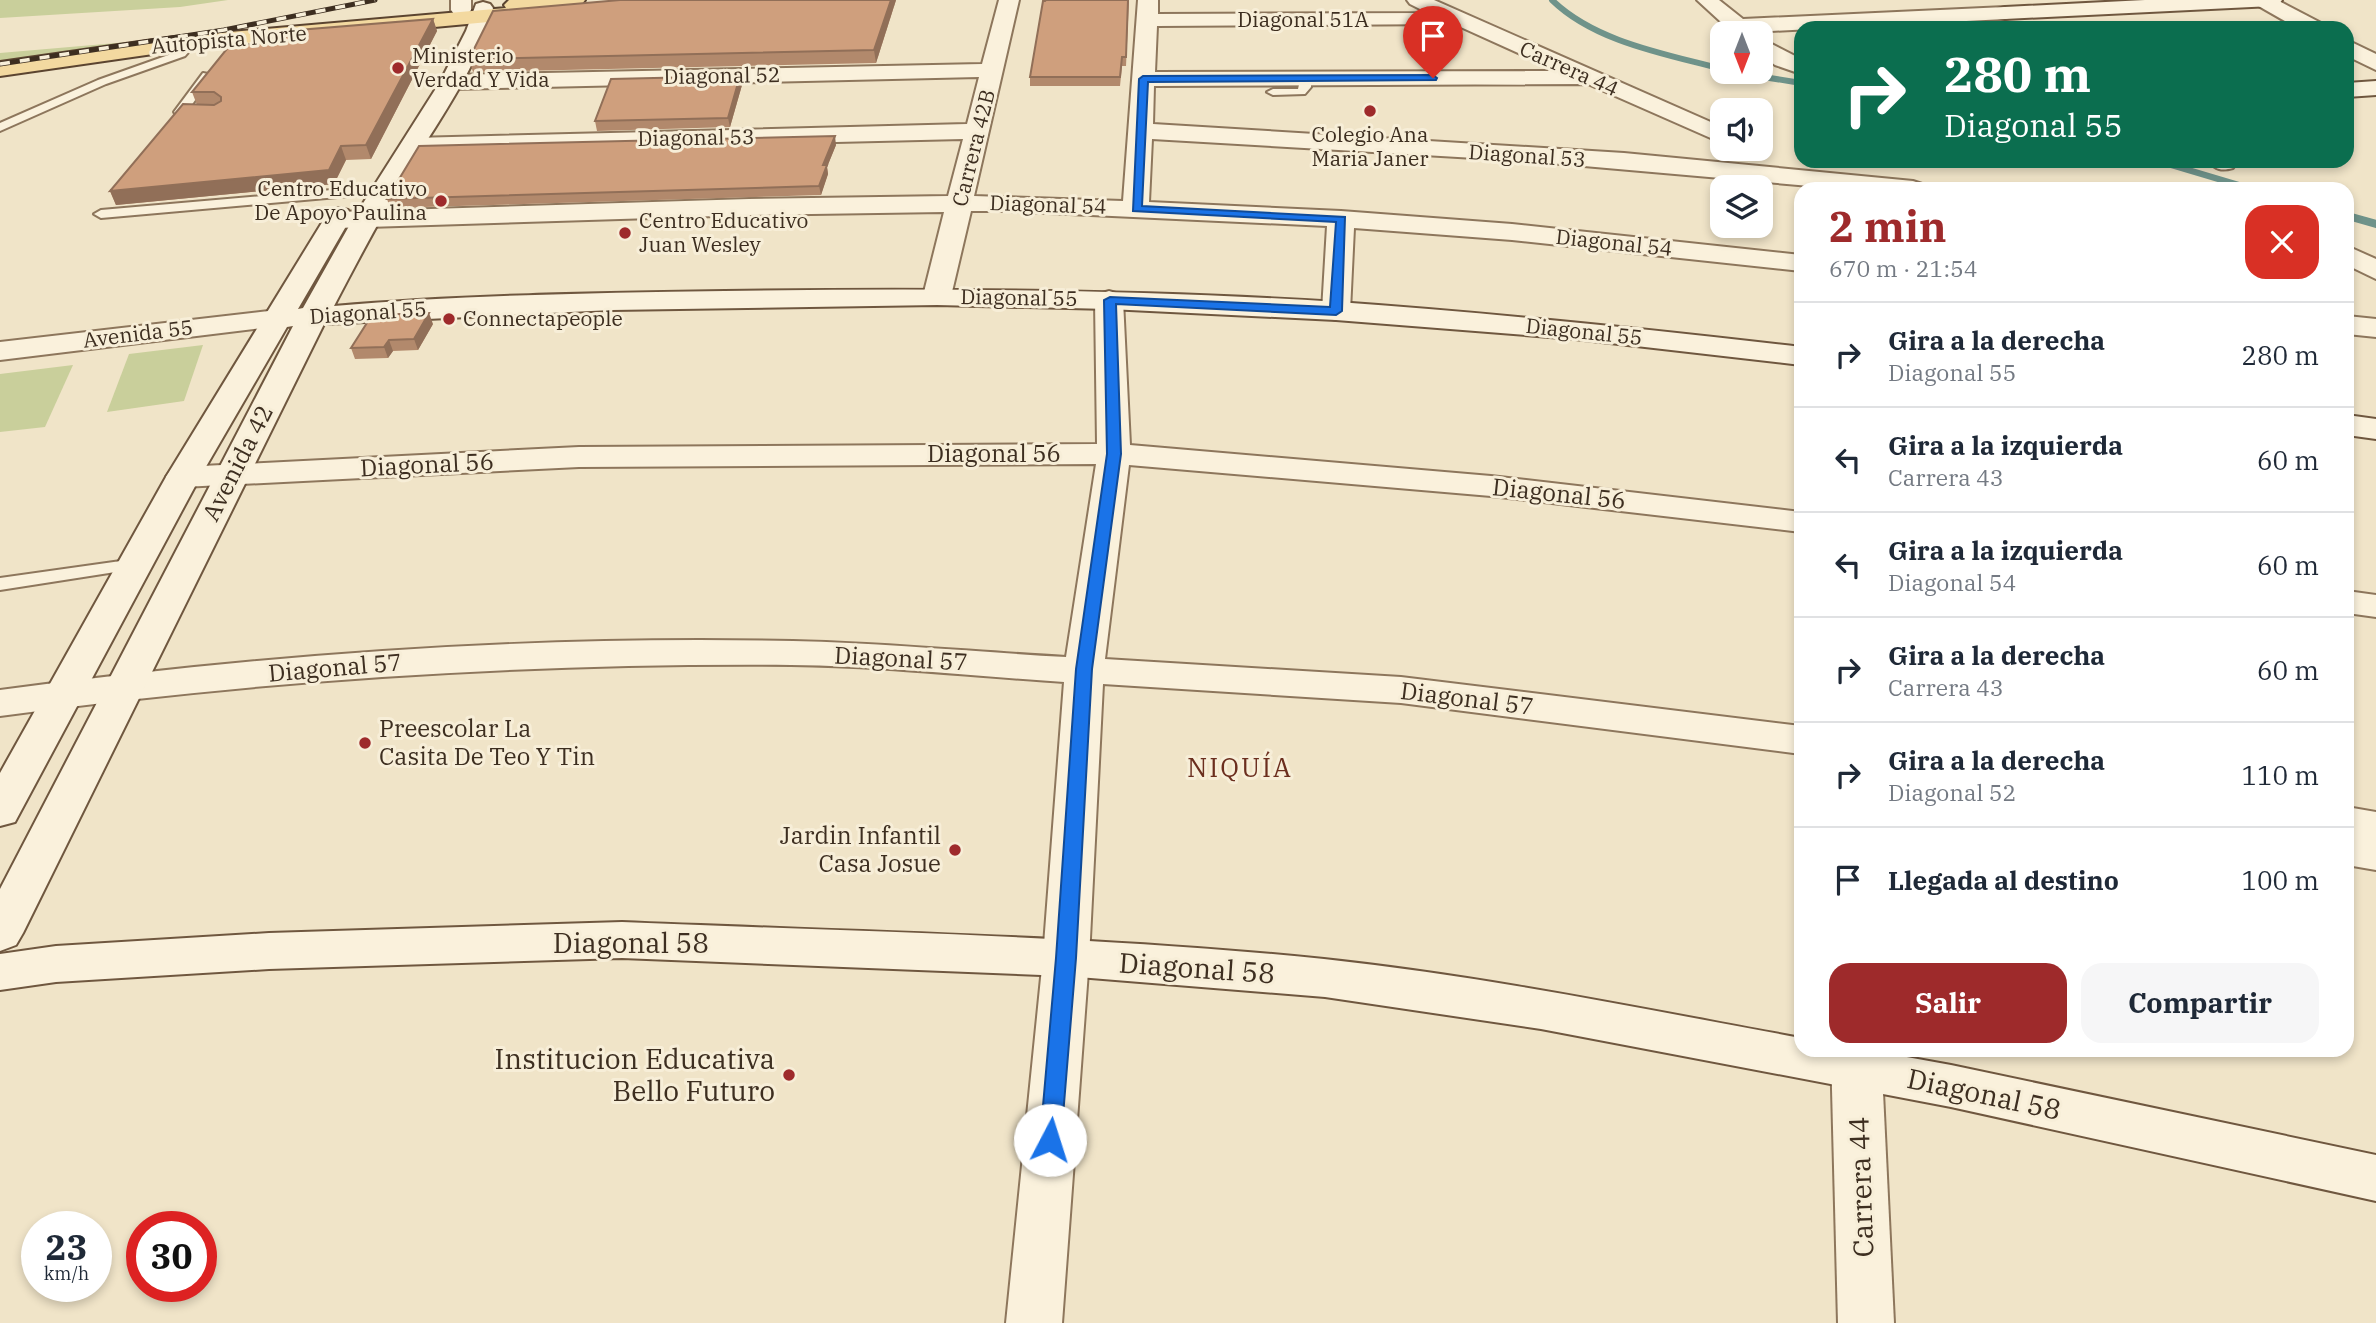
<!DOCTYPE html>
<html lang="es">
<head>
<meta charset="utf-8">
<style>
	body { margin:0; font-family:"IBM Plex Serif",serif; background:#f6f6f7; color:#1f2937; height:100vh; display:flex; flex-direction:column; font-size:26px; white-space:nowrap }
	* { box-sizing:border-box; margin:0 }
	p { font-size:23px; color:#747a83 }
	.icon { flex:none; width:38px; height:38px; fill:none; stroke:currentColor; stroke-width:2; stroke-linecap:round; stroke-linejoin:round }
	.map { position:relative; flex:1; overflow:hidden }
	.details { position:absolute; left:1794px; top:182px; width:560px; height:875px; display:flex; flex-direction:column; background:#fff; border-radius:21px; box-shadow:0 4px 10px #0003 }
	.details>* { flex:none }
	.guide { position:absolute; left:1794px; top:21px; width:560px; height:147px; border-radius:21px; box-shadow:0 4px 10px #0003; background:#0b6e4f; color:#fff; overflow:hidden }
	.needle { width:46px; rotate:180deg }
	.buttons { position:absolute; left:1710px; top:21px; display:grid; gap:14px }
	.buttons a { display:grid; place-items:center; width:63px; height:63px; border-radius:14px; background:#fff; box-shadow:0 4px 10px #0003; font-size:35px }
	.speed { position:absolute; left:21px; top:1211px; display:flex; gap:14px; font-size:35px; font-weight:700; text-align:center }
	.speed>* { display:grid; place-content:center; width:91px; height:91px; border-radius:50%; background:#fff; box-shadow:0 4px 10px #0003; line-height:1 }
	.speed small { font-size:18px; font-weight:400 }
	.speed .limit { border:10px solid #d22; background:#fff; color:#111 }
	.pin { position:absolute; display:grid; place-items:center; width:60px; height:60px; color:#fff; margin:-72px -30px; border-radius:50% 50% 50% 0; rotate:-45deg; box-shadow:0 0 7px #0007 }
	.pin .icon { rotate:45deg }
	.me { position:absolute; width:77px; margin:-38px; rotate:5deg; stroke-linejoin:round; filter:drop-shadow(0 0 5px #0008) }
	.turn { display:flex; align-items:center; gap:24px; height:147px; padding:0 35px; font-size:32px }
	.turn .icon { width:91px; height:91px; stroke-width:2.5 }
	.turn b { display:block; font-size:49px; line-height:60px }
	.round { display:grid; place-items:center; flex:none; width:74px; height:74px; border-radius:21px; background:#f6f6f7 }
	.summary { display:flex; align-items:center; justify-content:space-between; height:119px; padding:0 35px }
	h1 { font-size:42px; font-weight:800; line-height:52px; color:#9e2a2b }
	.primary-button { display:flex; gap:14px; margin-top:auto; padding:14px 35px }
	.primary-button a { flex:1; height:80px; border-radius:21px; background:#9e2a2b; color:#fff; font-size:28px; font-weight:800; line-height:80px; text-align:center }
	.primary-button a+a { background:#f6f6f7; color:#1f2937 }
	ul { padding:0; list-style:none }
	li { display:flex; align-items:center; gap:21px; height:105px; padding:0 35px; border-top:2px solid #e0e1e3 }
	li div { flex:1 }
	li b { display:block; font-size:26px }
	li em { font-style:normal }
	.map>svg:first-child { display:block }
	.green { fill:#c9cf9b }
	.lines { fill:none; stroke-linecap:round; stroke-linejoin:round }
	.stream-far1 { stroke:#6f938a; stroke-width:6 }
	.stream { stroke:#6f938a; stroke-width:8 }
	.lane-casing { stroke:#8d765c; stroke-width:4 }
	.street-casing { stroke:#8d765c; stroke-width:4 }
	.secondary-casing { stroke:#6f573f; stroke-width:4 }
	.primary-casing { stroke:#5b4430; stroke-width:4 }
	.lane { fill:#faf1dc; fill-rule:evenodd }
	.street { fill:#faf1dc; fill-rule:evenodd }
	.secondary { fill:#faf1dc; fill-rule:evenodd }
	.primary { fill:#f3d9a0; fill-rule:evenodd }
	.rail-casing { stroke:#3d2e20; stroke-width:5 }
	.rail { stroke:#f7eed8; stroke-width:3.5; stroke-dasharray:10; stroke-linecap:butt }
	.wall { fill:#b2896c }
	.shaded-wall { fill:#916f58 }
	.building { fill:#cf9f7d; stroke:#916f58; stroke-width:2 }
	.route { fill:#1a73e8; stroke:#114b97; stroke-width:2 }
	.poi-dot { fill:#9e2a2b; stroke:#f7eed8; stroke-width:2.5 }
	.labels { text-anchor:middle; stroke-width:6; stroke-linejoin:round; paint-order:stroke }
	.far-street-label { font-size:21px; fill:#3d2e20; stroke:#f7eed8 }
	.far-poi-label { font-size:21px; fill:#3d2e20; stroke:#f7eed8; text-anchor:start }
	.street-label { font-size:24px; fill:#3d2e20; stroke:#f7eed8 }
	.poi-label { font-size:24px; fill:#3d2e20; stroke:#f7eed8; text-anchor:start }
	.neighbourhood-label { font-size:26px; letter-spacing:2px; fill:#6b2e1e; stroke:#f7eed8 }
	.near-street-label { font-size:28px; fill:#3d2e20; stroke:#f7eed8 }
	.near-poi-label { font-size:28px; fill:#3d2e20; stroke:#f7eed8; text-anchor:end }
</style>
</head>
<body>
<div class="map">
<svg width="2376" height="1323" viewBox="0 0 2376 1323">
	<rect width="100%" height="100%" fill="#f0e4c8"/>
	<g class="green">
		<path d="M0,0H228L180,7L0,18Z"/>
		<path d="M338,24L0,66V53Z"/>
		<path d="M203,345L184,401L107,412L129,354Z"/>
		<path d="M73,365L45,427L0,432V374Z"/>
	</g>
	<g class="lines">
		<g class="stream-far1">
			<path d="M1552,0C1595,42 1666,54 1722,69"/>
			<path d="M1732,72L1801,83"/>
			<path d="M2158,161L2252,189"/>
			<path d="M2347,216L2355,218"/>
		</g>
		<path class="stream" d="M2348,216L2376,224"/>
		<defs>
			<g id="lane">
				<path d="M188,40L197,42L185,56L106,84L0,131V123L98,80L177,52Z"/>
				<path d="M203,73L213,75L188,110L200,114L194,118L176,114L174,112Z"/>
				<path d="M1301,76L1311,78V87L1305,94L1273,95L1267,92L1273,89H1298Z"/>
				<path d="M355,188L361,192L360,195L101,218L94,214L101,210Z"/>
				<path d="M135,559L144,564L141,568L0,590V578Z"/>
			</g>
			<g id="street">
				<path d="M451,0H471V10L468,14H454L451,10Z"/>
				<path d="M999,0H1019L974,196L1123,201L1138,0H1158V14L1428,13L1410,4L1407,0H1434L1722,127V143L1588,84L1154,86L1153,124L1624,153L1913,181L1922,184L1926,189H1844L1527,161L1152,139L1149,202L1341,211L1512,224L1801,255V271L1512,240L1354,228L1350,311L1346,317L1336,320L1326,317L1322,311L1327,226L1008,211H971L951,296L947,302L937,305L927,302L923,296L944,212L749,215L336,228L327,226L323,220L327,214L336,212L749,199L948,196L963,139L413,152L404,150L401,145L404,140L413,138L967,124L979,77L451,89L443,87L440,82L443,77L451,75L982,64ZM1454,24L1558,71L1155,72L1157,26Z"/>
				<path d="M1697,0H1719L1743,19L2005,7L2012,9L2015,13L2012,17L2005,19L1733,33Z"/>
				<path d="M2252,0H2277L2321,23L2324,28H2297L2255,4Z"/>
				<path d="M1760,38L1801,59V74L1775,65L1760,54Z"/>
				<path d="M2347,40L2376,54V70L2347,56Z"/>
				<path d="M2209,161H2235L2236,163L2233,168C2222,171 2215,170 2209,161Z"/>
				<path d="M2347,246L2376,259V279L2347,265Z"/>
				<path d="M1109,291L1119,294L1123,300L1130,445L1491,476L1801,512V532L1491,496L1129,465L1105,659L1401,677L1801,726V754L1401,703L1103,684L1089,958L1062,1323H1006L1043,958L1064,682C973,676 882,666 791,665C526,663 262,680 0,716V690C262,655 528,635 793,641C884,643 976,652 1066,657L1096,464L579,467L183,487L171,484L166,477L171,470L183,467L579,447L1097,444L1095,300L1099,294Z"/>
				<path d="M277,310L287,313L292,319L287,325L0,360V342Z"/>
				<path d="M2347,316L2376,319V337L2347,334Z"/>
				<path d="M2347,591L2376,595V617L2347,613Z"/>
				<path d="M2347,807L2376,812V870L2347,865Z"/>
				<path d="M1831,1050H1881L1894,1323H1838Z"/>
			</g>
			<g id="secondary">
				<path d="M2145,0H2282L2279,4L2272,6L2005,19L1998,17L1995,13L1998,9L2005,7Z"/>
				<path d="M483,2L490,4L493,8C479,65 442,115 412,165C384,211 359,258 334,306C463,295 594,293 725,291C929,288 1133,289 1338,302C1492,313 1647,329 1801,347V365L1575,339L1336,320L1109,309L937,305L612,310L324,324L23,933L16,945L0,951V889L293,326L287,327L200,477L15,822L0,826V773L166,477L326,216L330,210L339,208L348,210L352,216L298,309L303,308L353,219L440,82L466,31L476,4Z"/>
				<path d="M2376,81V95L2347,97V83Z"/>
				<path d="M2347,415L2376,419V439L2347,435Z"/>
				<path d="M622,922C856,932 1091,935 1324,959C1484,976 1643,1009 1801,1038V1050H1868L1951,1065L2376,1155V1201L1951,1107L1541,1029L1325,997L1066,976L622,958L269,969L56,982L0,990V954L56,946L269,933Z"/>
			</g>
			<path id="primary" d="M585,0L582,4L551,8L553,11L550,15L543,17L174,51L0,76V62L174,37L506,8L504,5L509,0Z"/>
		</defs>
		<use href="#lane" class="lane-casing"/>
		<use href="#street" class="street-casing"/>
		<use href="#secondary" class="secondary-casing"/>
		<use href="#primary" class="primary-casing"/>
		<use href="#lane" class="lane"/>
		<use href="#street" class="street"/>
		<use href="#secondary" class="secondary"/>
		<use href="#primary" class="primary"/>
		<defs>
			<path id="rail" d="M0,64L224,30L375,0"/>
		</defs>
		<use href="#rail" class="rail-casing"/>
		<use href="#rail" class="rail"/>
	</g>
	<g class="wall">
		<path d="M896,0L876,63L473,72L469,59Z"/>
		<path d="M1129,0L1126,66H1122L1120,86H1030V77Z"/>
		<path d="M433,19L437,31L371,159L346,160L334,184L116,205L110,191L197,105L192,92L253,44L294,36Z"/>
		<path d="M742,85L730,127L597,131L595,121Z"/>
		<path d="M836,145L827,167L828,174L821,195L390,208L387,199Z"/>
		<path d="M433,324L418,350L393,351L388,358L355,359L351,348Z"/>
	</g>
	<g class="shaded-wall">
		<path d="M891,0H896L876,63L874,50Z"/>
		<path d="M433,19L437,31L371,159L366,145Z"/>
		<path d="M740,76L742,85L730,127L728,118Z"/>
		<path d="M835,136L836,145L827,167L828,174L821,195L819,186L823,165Z"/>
		<path d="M341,146L346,160L334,184L116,205L110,191Z"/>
		<path d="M429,313L433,324L418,350L414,339Z"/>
		<path d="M389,340L393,351L388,358L384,347Z"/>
	</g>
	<g class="building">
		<path d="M620,0H891L874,50L469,59L493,11Z"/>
		<path d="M1046,0H1128L1126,57H1122L1120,77H1030L1043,1H1045Z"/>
		<path d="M433,19L366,145L341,146L329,170L110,191L183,104L214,105L221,101V97L214,92H192L230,45L253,44L276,37L294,36L298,30Z"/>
		<path d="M740,76L728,118L595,121L611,79Z"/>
		<path d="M835,136L823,165H827L819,186L387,199L419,146Z"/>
		<path d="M429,313L414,339L389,340L384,347L351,348L372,315Z"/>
	</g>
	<path class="route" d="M1433,75L1437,78L1436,80L1148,82L1142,206L1345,217L1342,311L1336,315L1116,304L1121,454L1092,669L1076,958L1061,1140L1058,1147L1050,1150L1043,1147L1040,1140L1056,958L1076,669L1107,454L1104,300L1110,297L1330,307L1336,222L1133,211L1139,79L1143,76Z"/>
	<g class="poi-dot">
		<circle cx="398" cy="68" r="7"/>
		<circle cx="1370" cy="111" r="7"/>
		<circle cx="441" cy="201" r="7"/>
		<circle cx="625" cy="233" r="7"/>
		<circle cx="449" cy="319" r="7"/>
		<circle cx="365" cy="743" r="7"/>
		<circle cx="955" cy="850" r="7"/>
		<circle cx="789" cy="1075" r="7"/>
	</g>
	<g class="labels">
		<g class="far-street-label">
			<text x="1303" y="27">Diagonal 51A</text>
			<text transform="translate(229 40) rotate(-5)" y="7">Autopista Norte</text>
			<text transform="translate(1569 69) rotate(24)" y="7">Carrera 44</text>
			<text transform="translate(722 76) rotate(-1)" y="7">Diagonal 52</text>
			<text transform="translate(696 138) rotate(-1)" y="7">Diagonal 53</text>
			<text transform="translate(974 148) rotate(-76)" y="7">Carrera 42B</text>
			<text transform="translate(1527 156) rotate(4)" y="7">Diagonal 53</text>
			<text transform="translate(1048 205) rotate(2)" y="7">Diagonal 54</text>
			<text transform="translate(1614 243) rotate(6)" y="7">Diagonal 54</text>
			<text transform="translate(1019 298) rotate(1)" y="7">Diagonal 55</text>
			<text transform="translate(368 313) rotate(-4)" y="7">Diagonal 55</text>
			<text transform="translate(1584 332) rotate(6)" y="7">Diagonal 55</text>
			<text transform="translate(138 334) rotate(-7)" y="7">Avenida 55</text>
		</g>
		<g class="far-poi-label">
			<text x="412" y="63">Ministerio<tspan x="412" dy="24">Verdad Y Vida</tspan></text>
			<text x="1370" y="142" text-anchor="middle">Colegio Ana<tspan x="1370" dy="24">Maria Janer</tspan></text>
			<text x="427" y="196" text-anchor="end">Centro Educativo<tspan x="427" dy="24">De Apoyo Paulina</tspan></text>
			<text x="639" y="228">Centro Educativo<tspan x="639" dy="24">Juan Wesley</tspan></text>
			<text x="463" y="326">Connectapeople</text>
		</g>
		<g class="street-label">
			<text x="994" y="462">Diagonal 56</text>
			<text transform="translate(238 463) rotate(-63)" y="8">Avenida 42</text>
			<text transform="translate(427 465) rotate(-3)" y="8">Diagonal 56</text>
			<text transform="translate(1559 494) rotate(6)" y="8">Diagonal 56</text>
			<text transform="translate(901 659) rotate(3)" y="8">Diagonal 57</text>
			<text transform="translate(335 668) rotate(-5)" y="8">Diagonal 57</text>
			<text transform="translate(1467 699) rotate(7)" y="8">Diagonal 57</text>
		</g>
		<g class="poi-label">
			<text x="379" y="737">Preescolar La<tspan x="379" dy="28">Casita De Teo Y Tin</tspan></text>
			<text x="941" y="844" text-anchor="end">Jardin Infantil<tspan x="941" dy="28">Casa Josue</tspan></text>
		</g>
		<g class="neighbourhood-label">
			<text x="1240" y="777">NIQUÍA</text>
		</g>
		<g class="near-street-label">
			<text x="631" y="953">Diagonal 58</text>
			<text transform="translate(1197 968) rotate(4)" y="10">Diagonal 58</text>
			<text transform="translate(1984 1094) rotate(12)" y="10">Diagonal 58</text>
			<text transform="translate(1861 1187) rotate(-92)" y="10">Carrera 44</text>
		</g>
		<g class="near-poi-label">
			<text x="775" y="1069">Institucion Educativa<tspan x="775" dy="32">Bello Futuro</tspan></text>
		</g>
	</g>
</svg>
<div class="buttons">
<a><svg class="needle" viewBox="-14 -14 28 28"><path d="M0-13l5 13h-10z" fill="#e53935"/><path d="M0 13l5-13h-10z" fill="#747a83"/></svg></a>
<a><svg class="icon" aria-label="sound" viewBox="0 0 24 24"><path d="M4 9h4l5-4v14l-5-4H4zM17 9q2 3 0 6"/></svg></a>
<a><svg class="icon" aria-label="layers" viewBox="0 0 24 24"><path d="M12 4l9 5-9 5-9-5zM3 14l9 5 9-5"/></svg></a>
</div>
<div class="speed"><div>23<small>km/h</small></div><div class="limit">30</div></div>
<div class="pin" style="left:1433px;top:78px;background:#d93025"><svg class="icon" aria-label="arrive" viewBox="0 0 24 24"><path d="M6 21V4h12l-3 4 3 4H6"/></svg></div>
<svg class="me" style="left:1050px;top:1140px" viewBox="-20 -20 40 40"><circle r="19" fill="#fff"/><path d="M0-13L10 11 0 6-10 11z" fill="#1a73e8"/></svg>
<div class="guide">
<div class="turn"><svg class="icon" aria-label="right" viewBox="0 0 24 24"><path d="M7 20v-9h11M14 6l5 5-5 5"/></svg><div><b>280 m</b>Diagonal 55</div></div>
</div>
<section class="details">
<div class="summary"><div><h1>2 min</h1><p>670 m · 21:54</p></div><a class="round" style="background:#d93025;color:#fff"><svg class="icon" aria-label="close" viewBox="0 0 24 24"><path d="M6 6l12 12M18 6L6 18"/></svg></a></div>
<ul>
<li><svg class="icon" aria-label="right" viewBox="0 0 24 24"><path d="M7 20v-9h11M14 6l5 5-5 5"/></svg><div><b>Gira a la derecha</b><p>Diagonal 55</p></div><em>280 m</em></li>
<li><svg class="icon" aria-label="left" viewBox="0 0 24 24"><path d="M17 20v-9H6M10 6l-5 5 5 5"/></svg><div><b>Gira a la izquierda</b><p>Carrera 43</p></div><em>60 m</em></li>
<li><svg class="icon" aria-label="left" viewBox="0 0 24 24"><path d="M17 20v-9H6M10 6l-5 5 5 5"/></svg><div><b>Gira a la izquierda</b><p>Diagonal 54</p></div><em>60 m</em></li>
<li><svg class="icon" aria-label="right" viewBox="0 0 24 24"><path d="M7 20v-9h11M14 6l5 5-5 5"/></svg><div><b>Gira a la derecha</b><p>Carrera 43</p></div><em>60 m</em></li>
<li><svg class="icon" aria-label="right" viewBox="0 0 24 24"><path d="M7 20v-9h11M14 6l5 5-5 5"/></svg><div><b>Gira a la derecha</b><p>Diagonal 52</p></div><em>110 m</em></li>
<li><svg class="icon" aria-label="arrive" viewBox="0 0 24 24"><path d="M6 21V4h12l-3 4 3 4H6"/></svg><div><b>Llegada al destino</b></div><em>100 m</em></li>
</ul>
<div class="primary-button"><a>Salir</a><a>Compartir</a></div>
</section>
</div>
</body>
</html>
